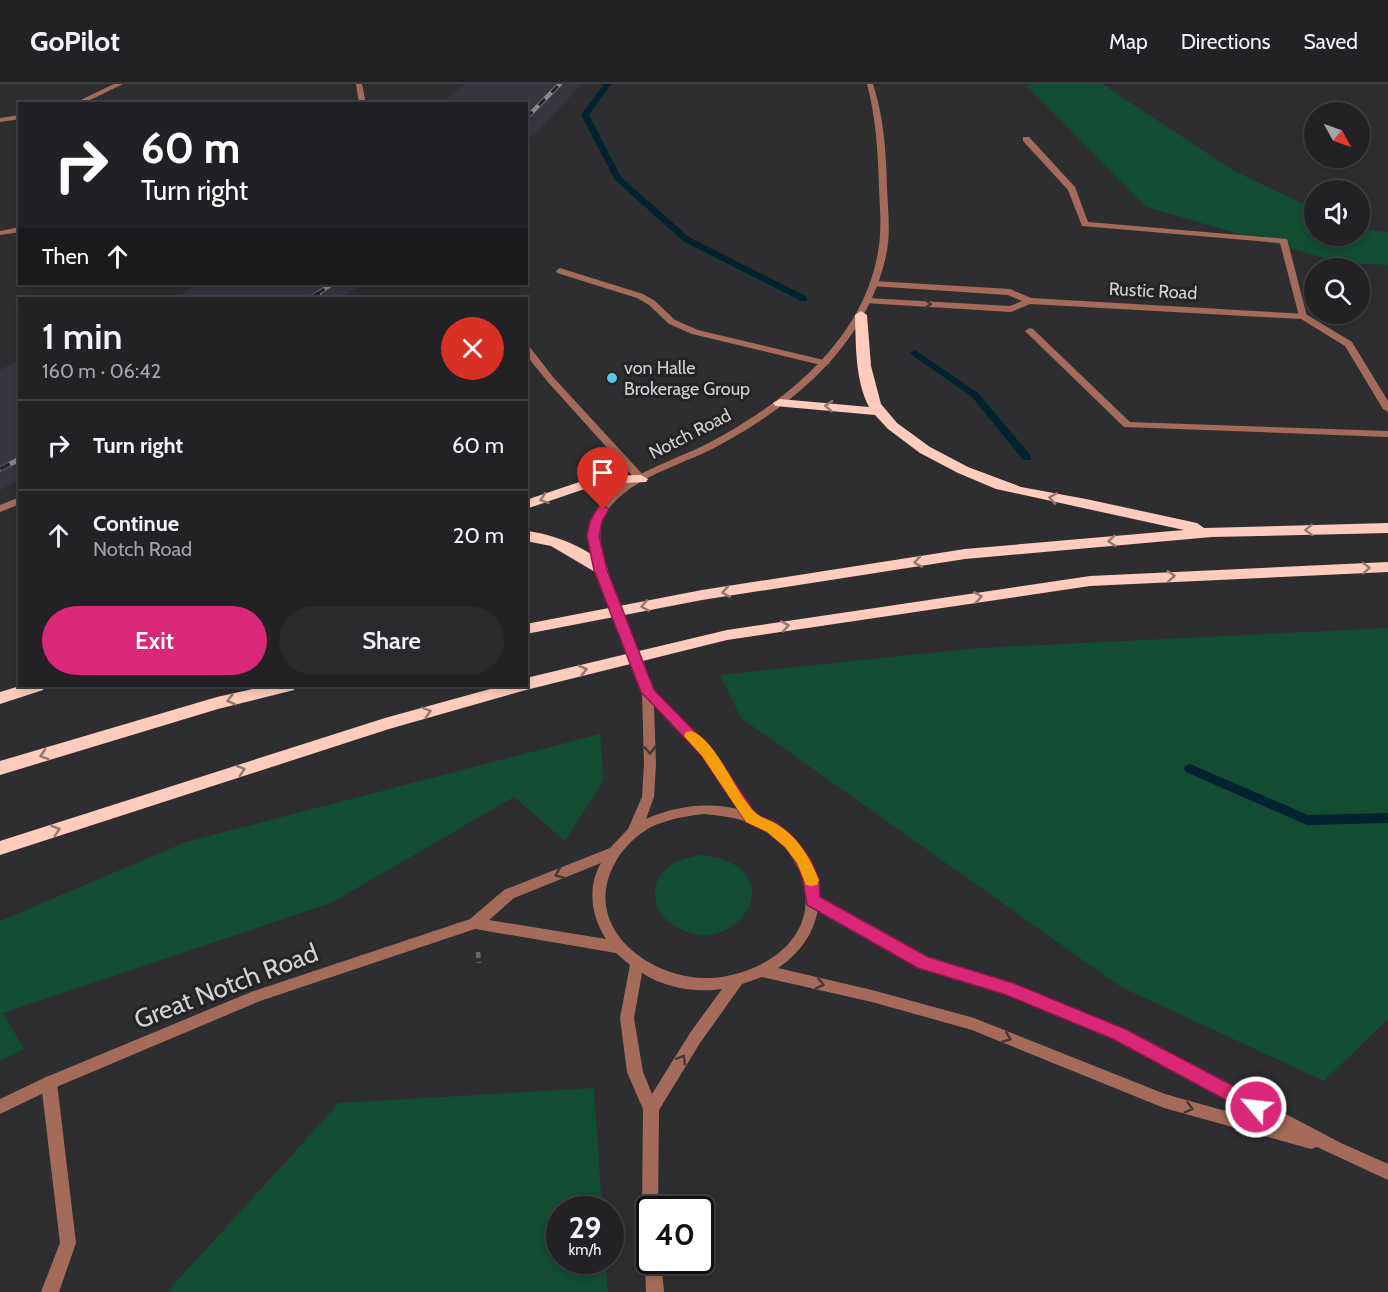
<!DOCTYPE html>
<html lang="en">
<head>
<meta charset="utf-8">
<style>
	body { margin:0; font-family:Cabin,sans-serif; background:#2a2a2d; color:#f1f3f6; height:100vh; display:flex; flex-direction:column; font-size:22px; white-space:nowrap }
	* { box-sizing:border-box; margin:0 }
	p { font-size:20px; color:#a2a4a7 }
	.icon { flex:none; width:33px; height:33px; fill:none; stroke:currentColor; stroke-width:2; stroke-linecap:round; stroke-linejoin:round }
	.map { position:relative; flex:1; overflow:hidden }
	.drawer { position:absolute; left:18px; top:213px; width:510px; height:390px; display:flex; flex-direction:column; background:#222225; border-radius:0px; box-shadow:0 3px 9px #0003,0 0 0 2px #3f3f42 }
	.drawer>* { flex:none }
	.guide { position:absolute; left:18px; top:18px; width:510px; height:183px; border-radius:0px; box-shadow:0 3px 9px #0003,0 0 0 2px #3f3f42; background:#202124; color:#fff; overflow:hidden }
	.needle { width:39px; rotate:130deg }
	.controls { position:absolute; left:1304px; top:18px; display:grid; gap:12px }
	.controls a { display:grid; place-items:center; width:66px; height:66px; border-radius:50%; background:#222225; box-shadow:0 3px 9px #0003,0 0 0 2px #3f3f42; font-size:30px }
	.speed { position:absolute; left:546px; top:1112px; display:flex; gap:12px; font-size:30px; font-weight:700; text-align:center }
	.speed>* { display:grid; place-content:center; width:78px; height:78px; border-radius:50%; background:#222225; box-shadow:0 3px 9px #0003,0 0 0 2px #3f3f42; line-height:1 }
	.speed small { font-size:15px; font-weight:400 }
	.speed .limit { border:3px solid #111; border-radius:9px; background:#fff; color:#111 }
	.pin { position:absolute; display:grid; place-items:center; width:51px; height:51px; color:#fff; margin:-62px -26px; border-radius:50% 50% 50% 0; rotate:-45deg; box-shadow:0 0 6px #0007 }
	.pin .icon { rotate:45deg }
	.me { position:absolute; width:66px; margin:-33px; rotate:298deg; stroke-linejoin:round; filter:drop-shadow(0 0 4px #0008) }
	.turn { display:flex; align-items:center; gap:21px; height:126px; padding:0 24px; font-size:27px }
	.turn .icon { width:78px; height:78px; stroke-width:2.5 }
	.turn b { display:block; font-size:42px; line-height:51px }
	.then { display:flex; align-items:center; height:57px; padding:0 24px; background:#0003; gap:12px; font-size:22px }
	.round { display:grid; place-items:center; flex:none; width:63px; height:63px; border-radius:32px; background:#2a2a2d }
	.headline { display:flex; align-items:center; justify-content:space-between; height:102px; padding:0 24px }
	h1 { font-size:36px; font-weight:600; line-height:45px }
	.primary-button { display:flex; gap:12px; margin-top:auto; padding:12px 24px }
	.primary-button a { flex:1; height:69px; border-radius:36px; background:#db2777; color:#fff; font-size:24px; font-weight:600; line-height:69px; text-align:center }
	.primary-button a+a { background:#2a2a2d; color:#f1f3f6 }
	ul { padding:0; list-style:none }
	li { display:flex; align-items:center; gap:18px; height:90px; padding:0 24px; border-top:2px solid #3f3f42 }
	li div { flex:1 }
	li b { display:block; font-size:22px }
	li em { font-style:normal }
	header { display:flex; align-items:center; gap:36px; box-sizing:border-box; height:84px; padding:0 30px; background:#222225; border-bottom:2px solid #3f3f42 }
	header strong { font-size:28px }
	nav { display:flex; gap:33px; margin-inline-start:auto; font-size:21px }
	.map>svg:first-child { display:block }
	.built { fill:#37363f }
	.green { fill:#114c33 }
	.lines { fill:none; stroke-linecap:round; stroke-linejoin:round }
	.stream { fill:#00232f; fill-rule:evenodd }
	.path { stroke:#69696c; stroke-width:4.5; stroke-dasharray:6 4; stroke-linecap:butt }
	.service { fill:#a46b5a; fill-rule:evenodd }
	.minor { fill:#a46b5a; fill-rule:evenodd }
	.tertiary { fill:#a46b5a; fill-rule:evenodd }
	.trunk { fill:#fecbbc; fill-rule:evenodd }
	.rail-far1-casing { stroke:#89898c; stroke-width:4.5 }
	.rail-casing { stroke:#89898c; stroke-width:5 }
	.rail-far1 { stroke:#242427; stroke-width:3; stroke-dasharray:9; stroke-linecap:butt }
	.rail { stroke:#242427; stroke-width:4; stroke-dasharray:11; stroke-linecap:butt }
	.tertiary-bridge { stroke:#a46b5a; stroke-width:12 }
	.oneway { stroke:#443634 }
	.oneway2 { stroke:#917872 }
	.route { fill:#db2777; stroke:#8e194d; stroke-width:1.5 }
	.slow { fill:#f59e0b }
	.poi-dot { fill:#59c8e4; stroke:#242427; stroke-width:2 }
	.labels { text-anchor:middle; stroke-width:6; stroke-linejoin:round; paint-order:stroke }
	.far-street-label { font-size:18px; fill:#d2d2d4; stroke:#242427 }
	.far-poi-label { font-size:18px; fill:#d2d2d4; stroke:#242427; text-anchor:start }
	.near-street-label { font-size:26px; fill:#d2d2d4; stroke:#242427 }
</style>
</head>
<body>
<header>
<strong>GoPilot</strong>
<nav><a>Map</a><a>Directions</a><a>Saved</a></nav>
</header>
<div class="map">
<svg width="1388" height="1208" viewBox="0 0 1388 1208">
	<rect width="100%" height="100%" fill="#2e2e31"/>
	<g class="built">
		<path d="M466,0H582L527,58L526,20L441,19Z"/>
		<path d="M198,200H361L342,214H176Z"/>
		<path d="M19,276V396L0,406V286Z"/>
	</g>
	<g class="green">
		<path d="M1025,0H1102L1234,87L1314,125V152H1359V145L1388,148V181L1341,179L1146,123Z"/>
		<path d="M1388,544V935L1324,997L1121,903L741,634L720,591L978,564Z"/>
		<path d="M600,650L604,696L565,757L514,713L331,819L3,929L24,965L0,977V837L186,758Z"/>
		<path d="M699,771C805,781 730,889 668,837C652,824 650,799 666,785C675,776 687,774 699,771Z"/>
		<path d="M594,1004L602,1125H560V1176H605L608,1208H167L339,1019Z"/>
	</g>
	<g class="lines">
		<g class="stream">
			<path d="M604,0H611L589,31L621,93L689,153L807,213V217H801L683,157L615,96L581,31Z"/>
			<path d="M915,266L978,309L1031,372V376H1023L972,313L912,271L910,269Z"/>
			<path d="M1190,680L1308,731L1388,729V739L1307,741L1186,688L1184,685L1186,682Z"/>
		</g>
		<path class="path" d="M478,868L479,879"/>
		<g class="service">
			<path d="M356,0H362L366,20H359Z"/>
			<path d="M1023,53H1029L1075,103L1088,138L1287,155L1307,232L1303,235L1299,232L1280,159L1082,142L1068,106L1023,57Z"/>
			<path d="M20,143V148L0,151V147Z"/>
			<path d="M560,184L643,210L655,217L675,236L698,246L828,277L830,279L825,282L692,250L669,240L649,221L637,214L557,189L556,187Z"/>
			<path d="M526,261L529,262L553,293L645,393L646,395L645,397H637L547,297L526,271Z"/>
			<path d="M20,413V420L0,428V421Z"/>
			<path d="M49,992L54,994L57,999L76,1159L59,1208H41L60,1159L41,999L44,994Z"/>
		</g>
		<g class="minor">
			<path d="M114,0H123L82,20H72Z"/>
			<path d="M20,31V35L0,38V34Z"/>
			<path d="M874,197L1010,205L1031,214L1306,230L1352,258L1388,317V328L1383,325L1345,262L1301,235L1030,220L1011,228L865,219V215L868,214L1010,222L1022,217L1008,211L871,202V198Z"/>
			<path d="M1030,244L1033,245L1130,338L1388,347V353L1124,343L1027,249L1025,247Z"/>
		</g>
		<g class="tertiary">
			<path d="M867,0H873C884,34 886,68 887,104C888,126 891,150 886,172C866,262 793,322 716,363C680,382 631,393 607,427C595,444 602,467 606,485L604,488H596C584,462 588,432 609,412C628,393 656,383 680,372C700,364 719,354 737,343C802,304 865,246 878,168C882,146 880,125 879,104C878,68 876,34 867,0Z"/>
			<path d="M648,604L652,605L711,666L756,731L778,741L792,753L804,767L814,787L819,813L927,874L1012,900L1123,945L1341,1059L1388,1080V1096L1317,1063L1311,1065L1164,1024L972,946L872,918L762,893L742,900L700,959L659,1026L658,1125H650V1133L644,1131L642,1125L643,1025L627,988L620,934L630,881L616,869L475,845L260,917L54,1004L0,1030V1015L44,994L251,908L470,835L504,806L610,764L628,745L642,713L644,680L642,608ZM654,622L703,672L738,725C706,718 676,722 646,735L654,713L656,680ZM704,730C724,732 743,734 761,744C796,764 819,811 797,848C781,876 743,892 712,894C650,897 578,842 616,777C624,763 637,751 651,743C668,735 686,732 704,730ZM601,779C587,803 591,832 606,855L489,836L514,814ZM818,826L918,883L1004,909L1113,955L1276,1041L1165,1010L974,934L872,906L778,884C799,870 813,851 818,826ZM642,889C665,904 696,909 722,905L690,949L652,1010L643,988L634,934Z"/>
			<path d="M650,1169V1176H661L664,1208H646L645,1176Z"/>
		</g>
		<g class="trunk">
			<path d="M861,227L867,231L871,282L881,320L897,339L930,363L968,383L1021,403L1086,415L1197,439L1204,444L1388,439V449L1212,453L965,475L702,516L526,550V540L702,506L965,465L1184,446L996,405L958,389L920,369L888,345L875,331L775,322L773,319L780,315L869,323C855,296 856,261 855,231Z"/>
			<path d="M641,391L648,395L646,398L599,400L526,425V416L597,392Z"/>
			<path d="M526,447C551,449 593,465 608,485L600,490L595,488L551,462L526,457Z"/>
			<path d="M1388,478V488L1090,502L727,556L526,606L389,645L0,771V757L385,634L501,602H526V594L727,546L1090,492Z"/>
			<path d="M20,602H45L43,606L0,620V608Z"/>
			<path d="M266,602H296L294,606L218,625L0,691V677L217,613Z"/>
		</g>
		<defs>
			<g id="rail-far1">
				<path d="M526,34L560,0"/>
				<path d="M317,210L332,200"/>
			</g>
			<g id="rail">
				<path d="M311,214L319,209"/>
				<path d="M0,385L20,375"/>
			</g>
		</defs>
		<use href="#rail-far1" class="rail-far1-casing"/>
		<use href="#rail" class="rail-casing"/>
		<use href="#rail-far1" class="rail-far1"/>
		<use href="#rail" class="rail"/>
		<path class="tertiary-bridge" d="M600,485L648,608"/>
	</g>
	<defs><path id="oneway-chevron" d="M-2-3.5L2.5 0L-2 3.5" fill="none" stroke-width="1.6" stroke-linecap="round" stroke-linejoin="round" transform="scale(1.5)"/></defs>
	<g class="oneway">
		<use href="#oneway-chevron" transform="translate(927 220) rotate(3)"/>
		<use href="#oneway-chevron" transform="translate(650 666) rotate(88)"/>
		<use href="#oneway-chevron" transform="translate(559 790) rotate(158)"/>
		<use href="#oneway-chevron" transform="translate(820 900) rotate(13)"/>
		<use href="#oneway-chevron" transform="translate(1007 954) rotate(22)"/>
		<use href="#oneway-chevron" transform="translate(682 975) rotate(-59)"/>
		<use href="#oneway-chevron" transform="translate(1189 1024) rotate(15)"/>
	</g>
	<g class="oneway2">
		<use href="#oneway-chevron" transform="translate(829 322) rotate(-177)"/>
		<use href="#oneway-chevron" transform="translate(1053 414) rotate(-171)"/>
		<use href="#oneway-chevron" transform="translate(544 415) rotate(161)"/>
		<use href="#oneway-chevron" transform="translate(1309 446) rotate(178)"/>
		<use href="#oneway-chevron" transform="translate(1112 457) rotate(175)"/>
		<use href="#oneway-chevron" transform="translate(918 478) rotate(171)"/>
		<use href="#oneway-chevron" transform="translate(1366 484) rotate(-2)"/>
		<use href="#oneway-chevron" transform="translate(1171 492) rotate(-4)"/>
		<use href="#oneway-chevron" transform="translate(726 508) rotate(171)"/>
		<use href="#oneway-chevron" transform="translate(978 513) rotate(-8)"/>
		<use href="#oneway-chevron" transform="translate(645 522) rotate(169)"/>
		<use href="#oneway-chevron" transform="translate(785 542) rotate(-9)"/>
		<use href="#oneway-chevron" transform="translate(583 586) rotate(-14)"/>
		<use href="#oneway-chevron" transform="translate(231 616) rotate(166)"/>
		<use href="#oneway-chevron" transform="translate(427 628) rotate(-16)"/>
		<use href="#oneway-chevron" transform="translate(44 671) rotate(163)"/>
		<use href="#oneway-chevron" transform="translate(241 686) rotate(-18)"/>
		<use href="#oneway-chevron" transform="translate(56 746) rotate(-18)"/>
	</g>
	<path class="route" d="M603,421L609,425L602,437L599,452L607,486L654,606L712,665L756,730L778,740L795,755L811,776L819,796L820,813L928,873L1013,899L1125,945L1262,1017L1265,1023L1262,1029L1256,1031L1250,1029L1113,955L1004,910L918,884L807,821L803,796L797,779L785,763L767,748L746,738L702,672L641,608L594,486L587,452L590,437L599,422Z"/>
	<path class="slow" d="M691,647C717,655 737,714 757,730C763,735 772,736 778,741C799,754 810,774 819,796L817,801L811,802L806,801L797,779L785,763L767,748L746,738L702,672L684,652L686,648Z"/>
	<circle class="poi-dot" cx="612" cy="294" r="6"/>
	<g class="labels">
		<g class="far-street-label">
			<text transform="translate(1153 207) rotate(3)" y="6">Rustic Road</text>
			<text transform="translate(690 350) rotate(-27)" y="6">Notch Road</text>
		</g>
		<g class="far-poi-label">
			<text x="624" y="290">von Halle<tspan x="624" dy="21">Brokerage Group</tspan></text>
		</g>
		<g class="near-street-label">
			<text transform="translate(226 902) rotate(-21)" y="9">Great Notch Road</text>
		</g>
	</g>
</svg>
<div class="controls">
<a><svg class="needle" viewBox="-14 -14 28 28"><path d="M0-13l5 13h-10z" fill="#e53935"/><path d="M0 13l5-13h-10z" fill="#a2a4a7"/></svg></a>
<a><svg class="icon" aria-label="sound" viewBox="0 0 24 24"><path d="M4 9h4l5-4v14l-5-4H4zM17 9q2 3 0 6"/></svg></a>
<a><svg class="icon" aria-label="search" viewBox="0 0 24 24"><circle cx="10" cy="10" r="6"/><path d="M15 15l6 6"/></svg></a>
</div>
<div class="speed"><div>29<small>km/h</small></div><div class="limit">40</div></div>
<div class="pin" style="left:603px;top:425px;background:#d93025"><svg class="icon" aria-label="arrive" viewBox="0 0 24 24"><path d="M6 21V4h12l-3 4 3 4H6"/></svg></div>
<svg class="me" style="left:1256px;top:1023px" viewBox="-20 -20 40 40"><circle r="17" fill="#db2777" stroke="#fff" stroke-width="3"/><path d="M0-11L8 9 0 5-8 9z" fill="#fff"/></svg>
<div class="guide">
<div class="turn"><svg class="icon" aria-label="right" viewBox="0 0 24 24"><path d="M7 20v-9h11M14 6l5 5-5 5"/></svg><div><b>60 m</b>Turn right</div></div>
<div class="then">Then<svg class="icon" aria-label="ahead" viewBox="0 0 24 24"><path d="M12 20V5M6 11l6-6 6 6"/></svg></div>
</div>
<section class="drawer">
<div class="headline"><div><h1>1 min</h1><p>160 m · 06:42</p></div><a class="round" style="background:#d93025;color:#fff"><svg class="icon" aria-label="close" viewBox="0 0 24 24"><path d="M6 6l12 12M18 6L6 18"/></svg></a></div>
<ul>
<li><svg class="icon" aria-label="right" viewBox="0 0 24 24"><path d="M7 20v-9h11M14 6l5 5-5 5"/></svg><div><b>Turn right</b></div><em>60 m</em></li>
<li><svg class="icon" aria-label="ahead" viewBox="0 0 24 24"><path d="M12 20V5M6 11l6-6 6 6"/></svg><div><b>Continue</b><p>Notch Road</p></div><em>20 m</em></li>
</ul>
<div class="primary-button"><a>Exit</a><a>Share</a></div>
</section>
</div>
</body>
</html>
